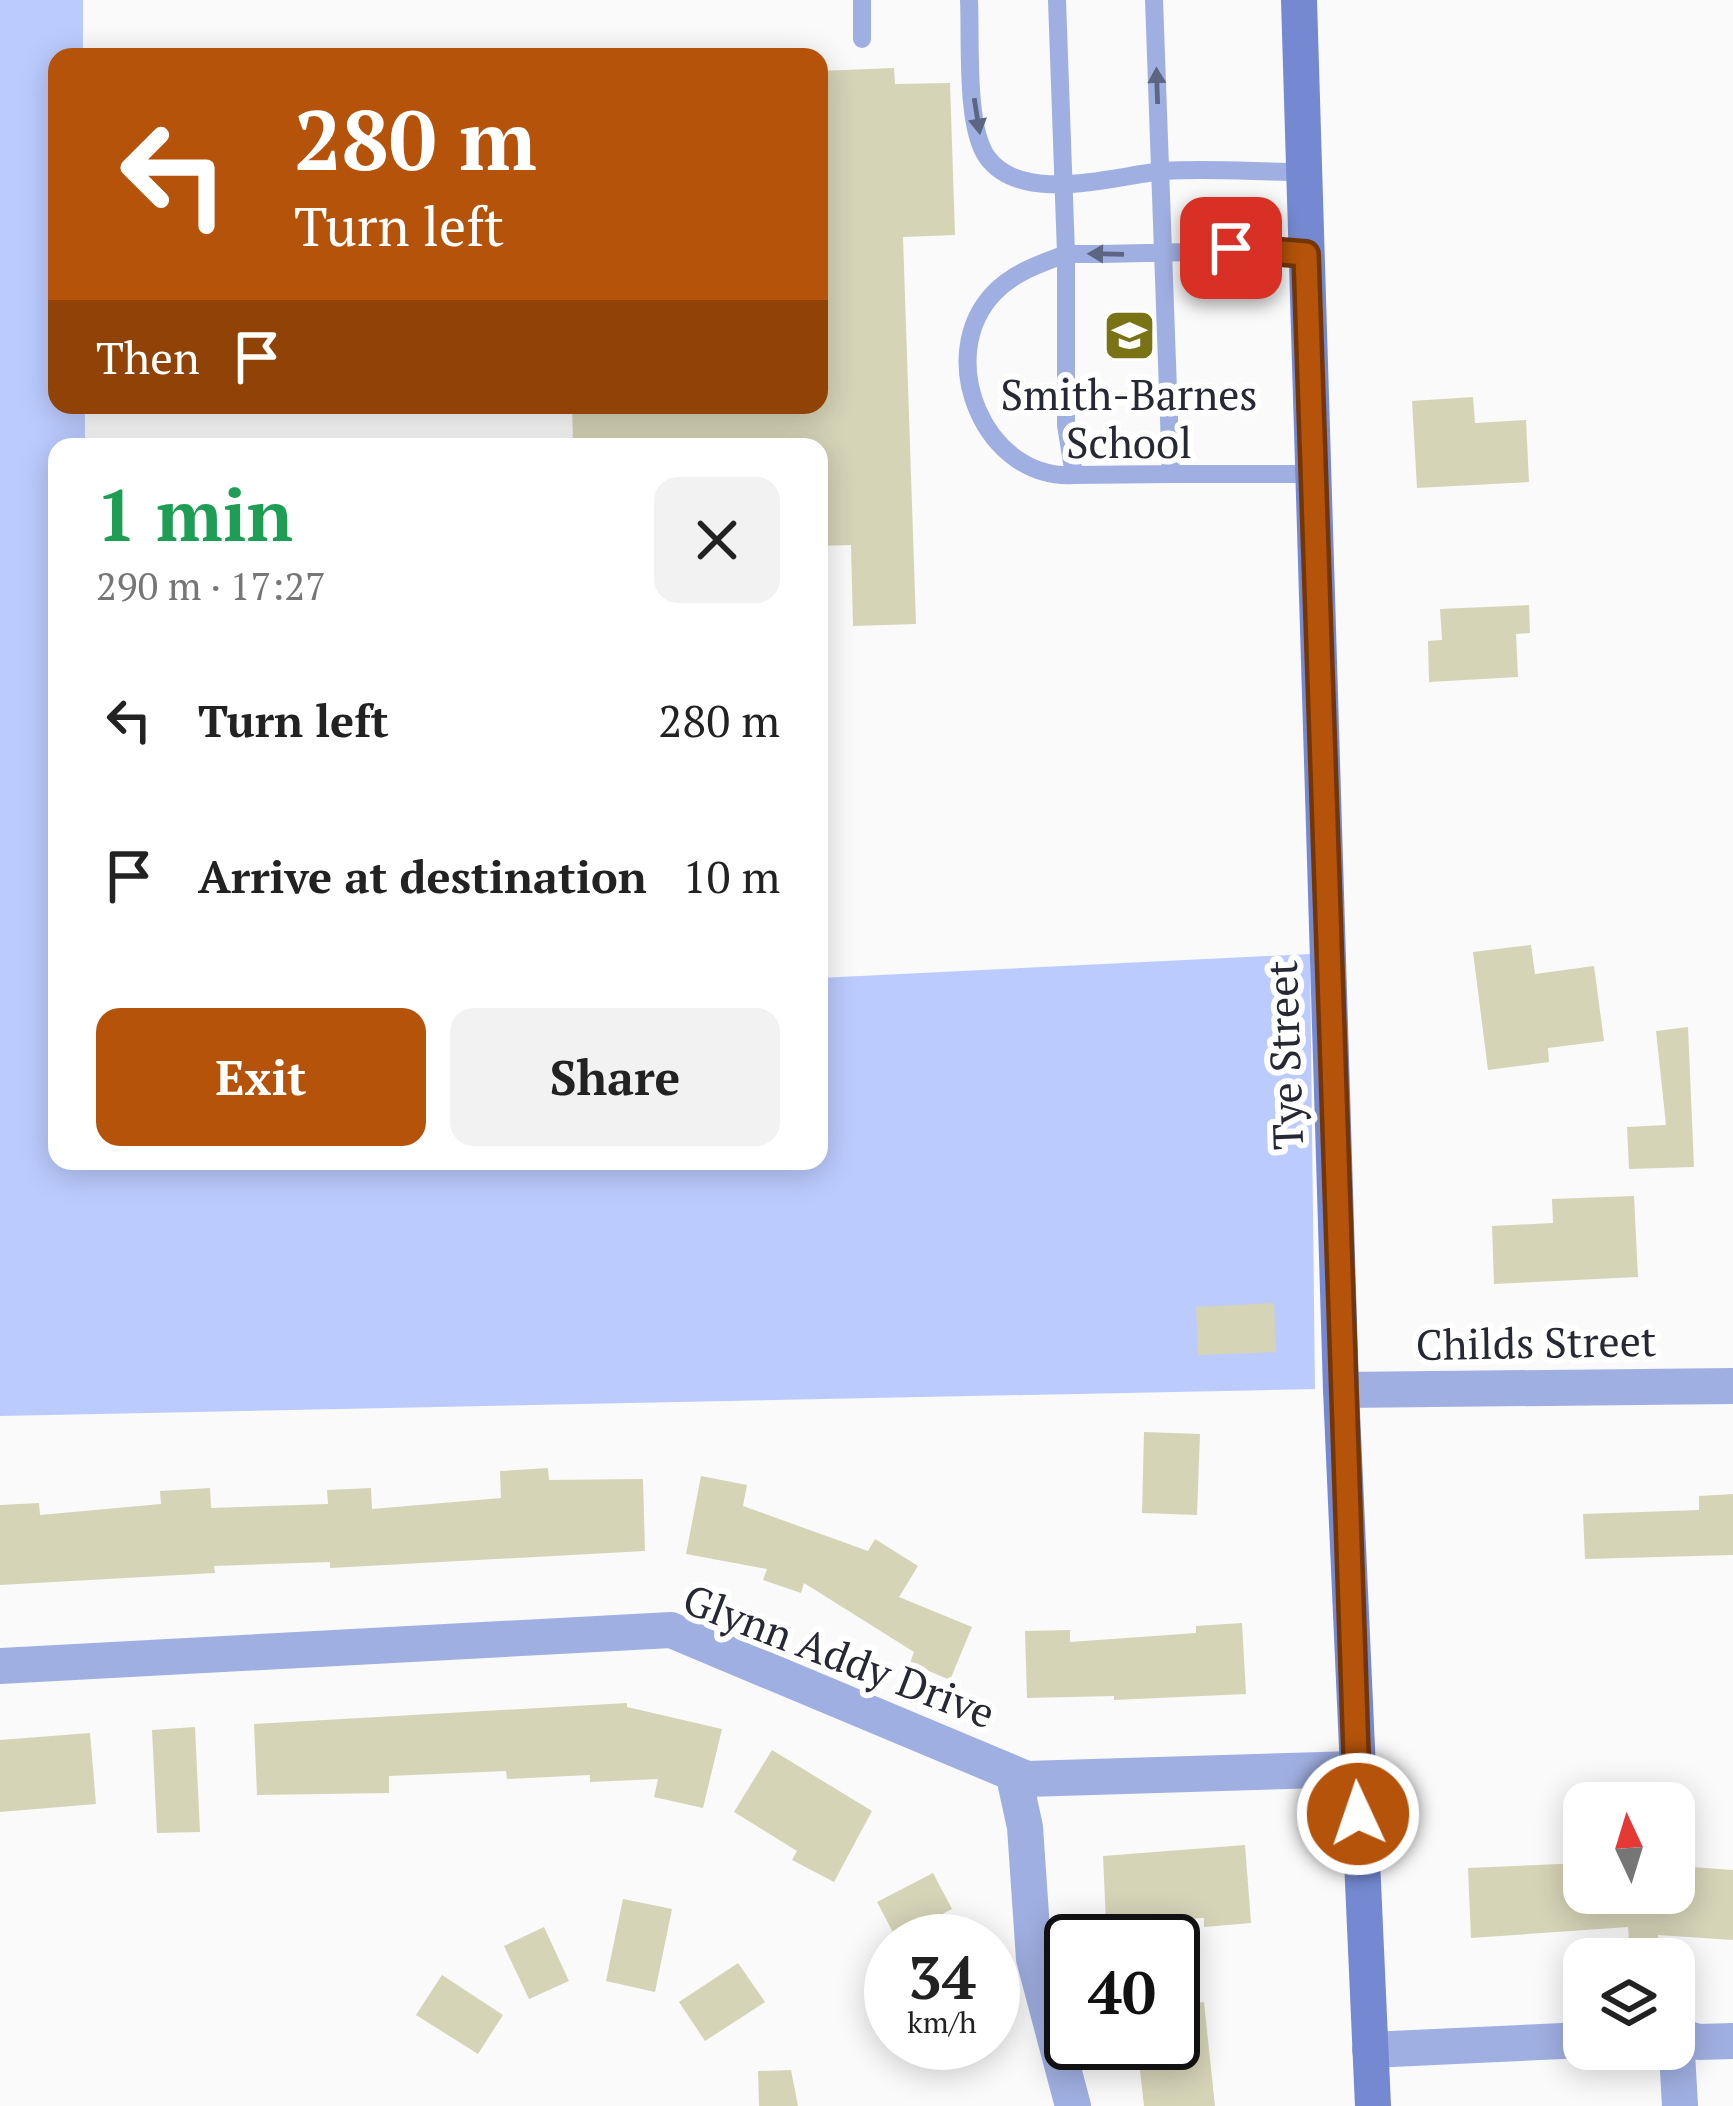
<!DOCTYPE html>
<html lang="en">
<head>
<meta charset="utf-8">
<style>
	body { margin:0; font-family:"PT Serif",serif; background:#f2f2f2; color:#222; height:100vh; display:flex; flex-direction:column; font-size:45px; white-space:nowrap }
	* { box-sizing:border-box; margin:0 }
	p { font-size:39px; color:#767676 }
	.icon { flex:none; width:66px; height:66px; fill:none; stroke:currentColor; stroke-width:2; stroke-linecap:round; stroke-linejoin:round }
	.map { position:relative; flex:1; overflow:hidden }
	.sheet { position:absolute; left:48px; top:438px; width:780px; height:732px; display:flex; flex-direction:column; background:#fff; border-radius:24px; box-shadow:0 6px 30px #0003 }
	.sheet>* { flex:none }
	.hud { position:absolute; left:48px; top:48px; width:780px; height:366px; border-radius:24px; box-shadow:0 6px 30px #0003; background:#b45309; color:#fff; overflow:hidden }
	.needle { width:78px; rotate:356deg }
	.tools { position:absolute; left:1563px; top:1782px; display:grid; gap:24px }
	.tools a { display:grid; place-items:center; width:132px; height:132px; border-radius:24px; background:#fff; box-shadow:0 6px 30px #0003; font-size:60px }
	.speed { position:absolute; left:864px; top:1914px; display:flex; gap:24px; font-size:60px; font-weight:700; text-align:center }
	.speed>* { display:grid; place-content:center; width:156px; height:156px; border-radius:50%; background:#fff; box-shadow:0 6px 30px #0003; line-height:1 }
	.speed small { font-size:30px; font-weight:400 }
	.speed .limit { border:6px solid #111; border-radius:18px; background:#fff; color:#111 }
	.pin { position:absolute; display:grid; place-items:center; width:102px; height:102px; color:#fff; margin:-51px; border-radius:24px; box-shadow:0 6px 18px #0006 }
	.me { position:absolute; width:132px; margin:-66px; rotate:357deg; stroke-linejoin:round; filter:drop-shadow(0 0 9px #0008) }
	.turn { display:flex; align-items:center; gap:42px; height:252px; padding:0 48px; font-size:54px }
	.turn .icon { width:156px; height:156px; stroke-width:2.5 }
	.turn b { display:block; font-size:84px; line-height:102px }
	.then { display:flex; align-items:center; height:114px; padding:0 48px; background:#0003; gap:24px; font-size:45px }
	.round { display:grid; place-items:center; flex:none; width:126px; height:126px; border-radius:24px; background:#f2f2f2 }
	.summary { display:flex; align-items:center; justify-content:space-between; height:204px; padding:0 48px }
	h1 { font-size:72px; font-weight:800; line-height:90px; color:#1e9e55 }
	.action { display:flex; gap:24px; margin-top:auto; padding:24px 48px }
	.action a { flex:1; height:138px; border-radius:24px; background:#b45309; color:#fff; font-size:48px; font-weight:800; line-height:138px; text-align:center }
	.action a+a { background:#f2f2f2; color:#222 }
	ul { padding:0; list-style:none }
	li { display:flex; align-items:center; gap:36px; height:156px; padding:0 48px }
	li div { flex:1 }
	li b { display:block; font-size:45px }
	li em { font-style:normal }
	.map>svg:first-child { display:block }
	.green { fill:#bbcbfe }
	.building { fill:#d5d4b7 }
	.lines { fill:none; stroke-linecap:round; stroke-linejoin:round }
	.lane { stroke:#9fafe1; stroke-width:18 }
	.street { stroke:#9fafe1; stroke-width:36 }
	.secondary { stroke:#7489d1; stroke-width:36 }
	.oneway { fill:#5c6581 }
	.route-casing { stroke:#753606; stroke-width:30 }
	.route { stroke:#b45309; stroke-width:21 }
	.labels { text-anchor:middle; stroke-width:12; stroke-linejoin:round; paint-order:stroke }
	.poi-label { font-size:42px; fill:#262933; stroke:#fff }
	.street-label { font-size:42px; fill:#262933; stroke:#fff }
</style>
</head>
<body>
<div class="map">
<svg width="1733" height="2106" viewBox="0 0 1733 2106">
	<rect width="100%" height="100%" fill="#fafafa"/>
	<path class="green" d="M0,0H83V57H57V405H85V447H57V1161H819V978L1310,954L1315,1389L0,1416Z"/>
	<g class="building">
		<path d="M894,68L895,84L950,83L955,235L903,237L916,624L853,626L851,545L819,546V447H573L572,405H819V71Z"/>
		<path d="M1473,397L1475,423L1526,420L1529,482L1417,488L1412,401Z"/>
		<path d="M1529,605L1530,633L1516,634L1518,677L1429,682L1428,641L1442,640L1440,609Z"/>
		<path d="M1531,945L1535,974L1594,966L1604,1041L1548,1048L1549,1062L1488,1070L1473,952Z"/>
		<path d="M1688,1027L1694,1167L1629,1169L1627,1127L1666,1125L1656,1031Z"/>
		<path d="M1634,1196L1638,1277L1494,1284L1492,1226L1553,1223L1552,1199Z"/>
		<path d="M1274,1303L1276,1352L1198,1355L1196,1307Z"/>
		<path d="M1144,1432L1200,1434L1197,1515L1142,1513Z"/>
		<path d="M548,1468L549,1480L643,1479L645,1551L330,1568V1562L214,1566L215,1573L0,1585V1505L39,1503L40,1515L161,1504L160,1491L210,1488L211,1508L328,1504L327,1490L371,1488L372,1509L501,1498L500,1471Z"/>
		<path d="M701,1476L747,1485L743,1506L868,1551L875,1539L918,1566L899,1597L972,1627L950,1680L910,1663L914,1652L804,1583L801,1593L763,1580L767,1569L686,1554Z"/>
		<path d="M1733,1494V1555L1585,1559L1583,1514L1699,1510V1496Z"/>
		<path d="M1242,1623L1246,1694L1114,1700V1696L1027,1698L1025,1631L1070,1630V1642L1196,1633V1626Z"/>
		<path d="M627,1703V1707L722,1729L703,1808L654,1797L658,1779L590,1782V1775L507,1779L506,1771L389,1776V1793L257,1795L254,1724Z"/>
		<path d="M195,1727L200,1832L157,1833L152,1730Z"/>
		<path d="M90,1733L96,1804L0,1812V1740Z"/>
		<path d="M772,1750L872,1811L834,1882L792,1860L797,1851L734,1812Z"/>
		<path d="M1245,1845L1251,1923L1204,1927V1918L1106,1922L1103,1856Z"/>
		<path d="M1584,1863V1893H1690L1692,1867L1733,1870V1940L1658,1935V1940L1629,1941L1628,1927L1471,1938L1468,1868Z"/>
		<path d="M933,1873L952,1909L896,1938L877,1902Z"/>
		<path d="M623,1899L672,1909L655,1992L606,1981Z"/>
		<path d="M544,1927L569,1981L529,1999L504,1946Z"/>
		<path d="M738,1963L765,2002L705,2041L679,2002Z"/>
		<path d="M442,1975L503,2015L478,2054L416,2015Z"/>
		<path d="M1204,2002L1215,2106H1144L1137,2043H1173V2005Z"/>
		<path d="M791,2070L798,2106H759L758,2071Z"/>
	</g>
	<g class="lines">
		<g class="lane">
			<path d="M862,0V39"/>
			<path d="M969,0C971,39 965,126 987,157C1022,206 1116,175 1164,171C1210,168 1258,172 1304,172"/>
			<path d="M1057,0L1066,254C1040,264 1014,272 994,293C933,357 985,481 1074,475"/>
			<path d="M1154,0L1171,474L1074,475L1066,425V254C1147,255 1226,248 1306,254"/>
			<path d="M1171,474H1313"/>
		</g>
		<g class="street">
			<path d="M1341,1390L1733,1386"/>
			<path d="M0,1666L671,1630L1027,1779L1355,1769"/>
			<path d="M1027,1779L1016,1786L1025,1827L1034,1959L1073,2106"/>
			<path d="M1674,2035L1699,2042L1733,2041"/>
			<path d="M1676,2035L1680,2106"/>
			<path d="M1370,2050L1584,2040"/>
		</g>
		<path class="secondary" d="M1299,0L1341,1390L1373,2106"/>
	</g>
	<defs><path id="oneway-solid" d="M-6-.8H1V-3.2L6.5 0L1 3.2V.8H-6Z" transform="scale(3)"/></defs>
	<g class="oneway">
		<use href="#oneway-solid" transform="translate(1157 86) rotate(-92)"/>
		<use href="#oneway-solid" transform="translate(977 116) rotate(81)"/>
		<use href="#oneway-solid" transform="translate(1106 254) rotate(-179)"/>
	</g>
	<g class="lines">
		<defs>
			<path id="route" d="M1231,248L1306,254L1358,1814"/>
		</defs>
		<use href="#route" class="route-casing"/>
		<use href="#route" class="route"/>
	</g>
	<defs>
		<symbol id="school-square" viewBox="-11 -11 22 22"><rect x="-9" y="-9" width="18" height="18" rx="4" fill="#797316" stroke="#fff"/><path d="M0-5L7-2L0 1L-7-2ZM-4 1L0 2.5L4 1V4Q0 6-4 4Z" fill="#fff"/></symbol>
	</defs>
	<g fill-rule="evenodd">
		<use href="#school-square" x="1100" y="306" width="59" height="59"/>
	</g>
	<g class="labels">
		<g class="poi-label">
			<text x="1129" y="410">Smith-Barnes<tspan x="1129" dy="48">School</tspan></text>
		</g>
		<g class="street-label">
			<text transform="translate(1285 1055) rotate(-92)" y="15">Tye Street</text>
			<text transform="translate(1536 1343) rotate(-1)" y="15">Childs Street</text>
			<text transform="translate(839 1656) rotate(21)" y="15">Glynn Addy Drive</text>
		</g>
	</g>
</svg>
<div class="tools">
<a><svg class="needle" viewBox="-14 -14 28 28"><path d="M0-13l5 13h-10z" fill="#e53935"/><path d="M0 13l5-13h-10z" fill="#767676"/></svg></a>
<a><svg class="icon" aria-label="layers" viewBox="0 0 24 24"><path d="M12 4l9 5-9 5-9-5zM3 14l9 5 9-5"/></svg></a>
</div>
<div class="speed"><div>34<small>km/h</small></div><div class="limit">40</div></div>
<div class="pin" style="left:1231px;top:248px;background:#d93025"><svg class="icon" aria-label="arrive" viewBox="0 0 24 24"><path d="M6 21V4h12l-3 4 3 4H6"/></svg></div>
<svg class="me" style="left:1358px;top:1814px" viewBox="-20 -20 40 40"><circle r="17" fill="#b45309" stroke="#fff" stroke-width="3"/><path d="M0-11L8 9 0 5-8 9z" fill="#fff"/></svg>
<div class="hud">
<div class="turn"><svg class="icon" aria-label="left" viewBox="0 0 24 24"><path d="M17 20v-9H6M10 6l-5 5 5 5"/></svg><div><b>280 m</b>Turn left</div></div>
<div class="then">Then<svg class="icon" aria-label="arrive" viewBox="0 0 24 24"><path d="M6 21V4h12l-3 4 3 4H6"/></svg></div>
</div>
<section class="sheet">
<div class="summary"><div><h1>1 min</h1><p>290 m · 17:27</p></div><a class="round"><svg class="icon" aria-label="close" viewBox="0 0 24 24"><path d="M6 6l12 12M18 6L6 18"/></svg></a></div>
<ul>
<li><svg class="icon" aria-label="left" viewBox="0 0 24 24"><path d="M17 20v-9H6M10 6l-5 5 5 5"/></svg><div><b>Turn left</b></div><em>280 m</em></li>
<li><svg class="icon" aria-label="arrive" viewBox="0 0 24 24"><path d="M6 21V4h12l-3 4 3 4H6"/></svg><div><b>Arrive at destination</b></div><em>10 m</em></li>
</ul>
<div class="action"><a>Exit</a><a>Share</a></div>
</section>
</div>
</body>
</html>
